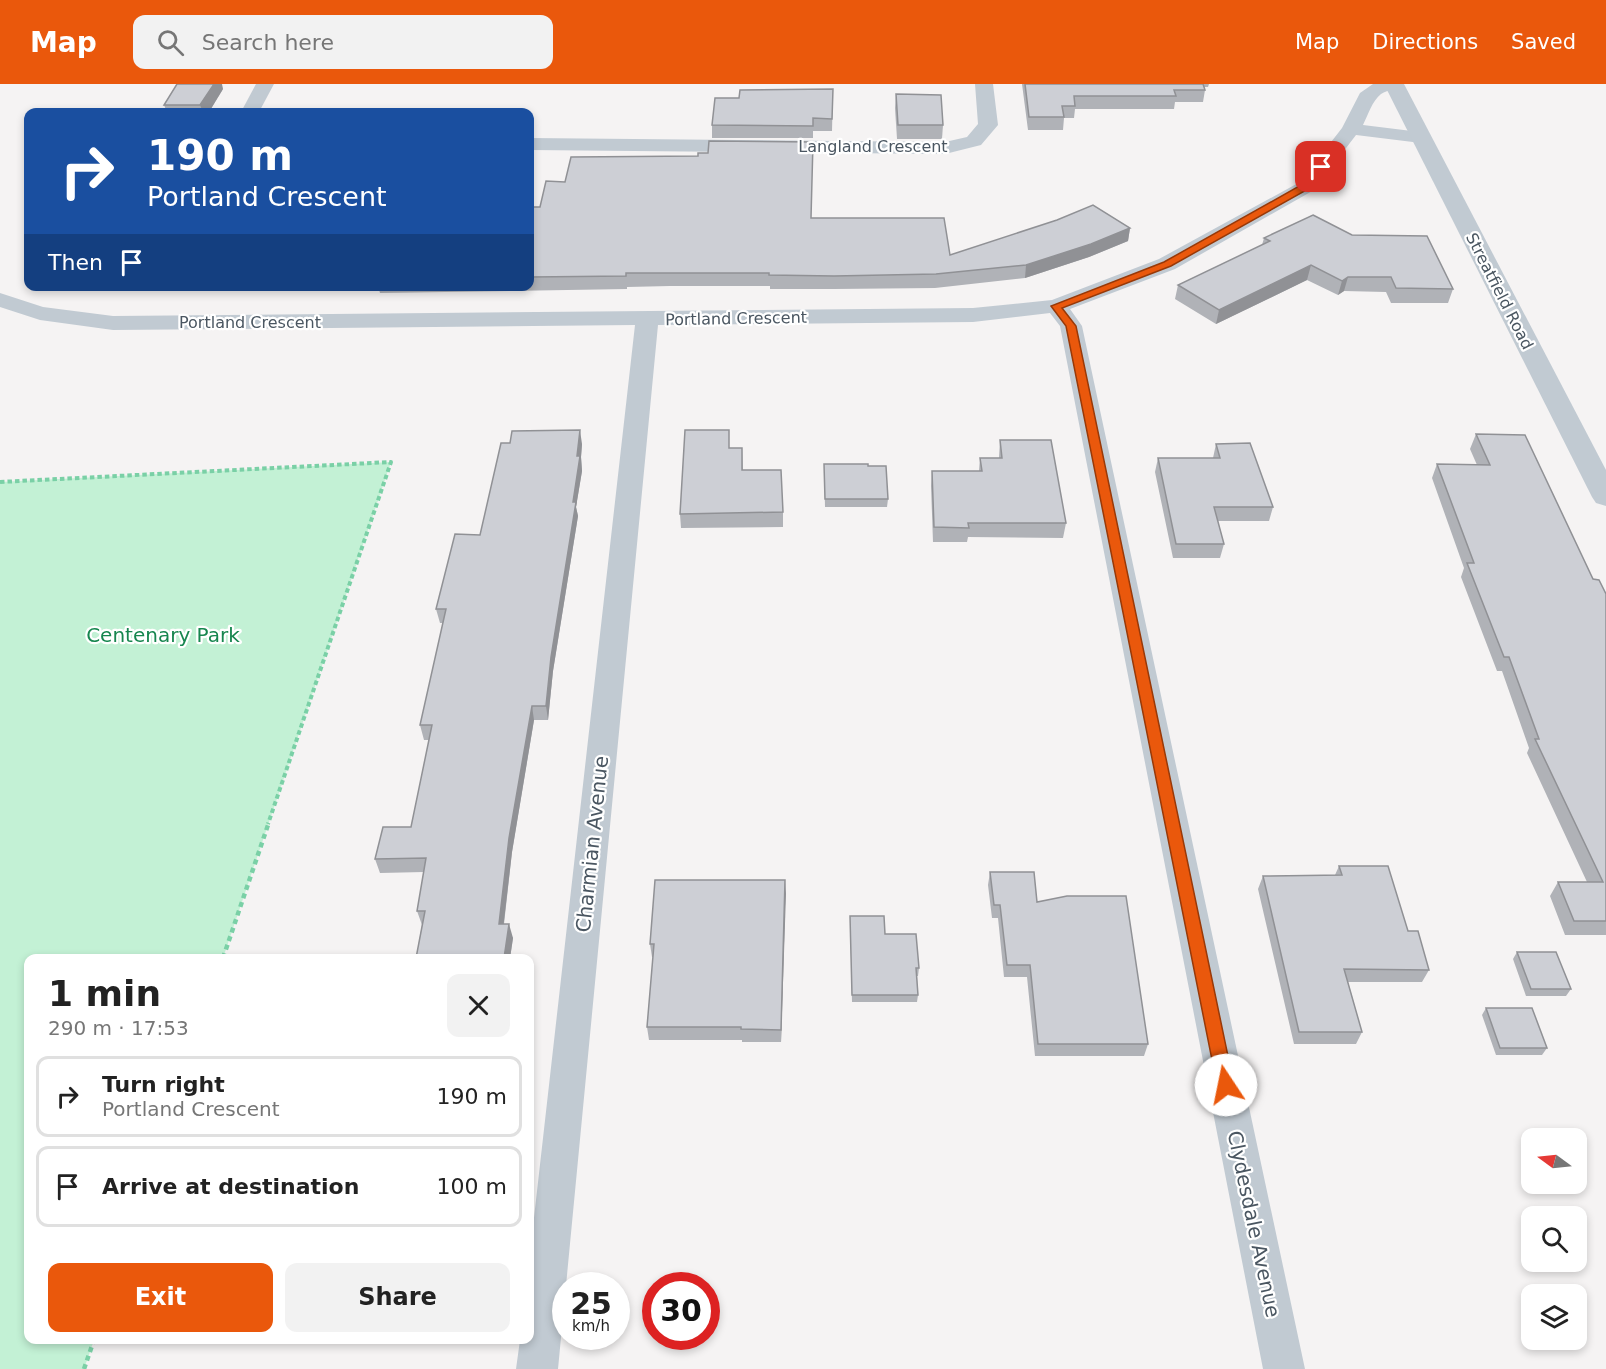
<!DOCTYPE html>
<html lang="en">
<head>
<meta charset="utf-8">
<style>
	body { margin:0; font-family:"DejaVu Sans",sans-serif; background:#f2f2f2; color:#222; height:100vh; display:flex; flex-direction:column; font-size:22px; white-space:nowrap }
	* { box-sizing:border-box; margin:0 }
	p { font-size:20px; color:#767676 }
	.icon { flex:none; width:33px; height:33px; fill:none; stroke:currentColor; stroke-width:2; stroke-linecap:round; stroke-linejoin:round }
	.map { position:relative; flex:1; overflow:hidden }
	.details { position:absolute; left:24px; top:870px; width:510px; height:390px; display:flex; flex-direction:column; background:#fff; border-radius:12px; box-shadow:0 3px 9px #0003 }
	.details>* { flex:none }
	.banner { position:absolute; left:24px; top:24px; width:510px; height:183px; border-radius:12px; box-shadow:0 3px 9px #0003; background:#1a4fa0; color:#fff; overflow:hidden }
	.needle { width:39px; rotate:285deg }
	.fabs { position:absolute; left:1521px; top:1044px; display:grid; gap:12px }
	.fabs a { display:grid; place-items:center; width:66px; height:66px; border-radius:12px; background:#fff; box-shadow:0 3px 9px #0003; font-size:30px }
	.speed { position:absolute; left:552px; top:1188px; display:flex; gap:12px; font-size:30px; font-weight:700; text-align:center }
	.speed>* { display:grid; place-content:center; width:78px; height:78px; border-radius:50%; background:#fff; box-shadow:0 3px 9px #0003; line-height:1 }
	.speed small { font-size:15px; font-weight:400 }
	.speed .limit { border:9px solid #d22; background:#fff; color:#111 }
	.pin { position:absolute; display:grid; place-items:center; width:51px; height:51px; color:#fff; margin:-26px; border-radius:12px; box-shadow:0 3px 9px #0006 }
	.me { position:absolute; width:66px; margin:-33px; rotate:349deg; stroke-linejoin:round; filter:drop-shadow(0 0 4px #0008) }
	.turn { display:flex; align-items:center; gap:21px; height:126px; padding:0 24px; font-size:27px }
	.turn .icon { width:78px; height:78px; stroke-width:2.5 }
	.turn b { display:block; font-size:42px; line-height:51px }
	.then { display:flex; align-items:center; height:57px; padding:0 24px; background:#0003; gap:12px; font-size:22px }
	.round { display:grid; place-items:center; flex:none; width:63px; height:63px; border-radius:12px; background:#f2f2f2 }
	.overview { display:flex; align-items:center; justify-content:space-between; height:102px; padding:0 24px }
	h1 { font-size:36px; font-weight:800; line-height:45px }
	.cta { display:flex; gap:12px; margin-top:auto; padding:12px 24px }
	.cta a { flex:1; height:69px; border-radius:12px; background:#ea580c; color:#fff; font-size:24px; font-weight:800; line-height:69px; text-align:center }
	.cta a+a { background:#f2f2f2; color:#222 }
	ul { padding:0; list-style:none }
	li { display:flex; align-items:center; gap:18px; height:81px; margin:0 12px 9px; padding:0 12px; border:3px solid #e0e0e0; border-radius:12px }
	li div { flex:1 }
	li b { display:block; font-size:22px }
	li em { font-style:normal }
	header { display:flex; align-items:center; gap:36px; box-sizing:border-box; height:84px; padding:0 30px; background:#ea580c; color:#fff }
	header strong { font-size:28px }
	nav { display:flex; gap:33px; margin-inline-start:auto; font-size:21px }
	.search { width:420px; height:54px; background:#f2f2f2; display:flex; align-items:center; gap:15px; box-sizing:border-box; padding:0 21px; border-radius:12px; color:#767676; font-size:22px }
	.map>svg:first-child { display:block }
	.green { fill:#c3f1d5 }
	.lines { fill:none; stroke-linecap:round; stroke-linejoin:round }
	.path-far1 { stroke:#7ad0a6; stroke-width:4; stroke-dasharray:4.5 3; stroke-linecap:butt }
	.path { stroke:#7ad0a6; stroke-width:4.5; stroke-dasharray:5 4; stroke-linecap:butt }
	.minor { fill:#c1cad2; fill-rule:evenodd }
	.tertiary { fill:#c1cad2; fill-rule:evenodd }
	.wall { fill:#b0b2b7 }
	.shaded-wall { fill:#909195 }
	.building { fill:#cdcfd5; stroke:#909195; stroke-width:1.5 }
	.route { fill:#ea580c; stroke:#983908; stroke-width:1.5 }
	.labels { text-anchor:middle; stroke-width:4.5; stroke-linejoin:round; paint-order:stroke }
	.far-street-label { font-size:16px; fill:#4a5661; stroke:#fff }
	.park-label { font-size:20px; fill:#17864f; stroke:#fff }
	.street-label { font-size:20px; fill:#4a5661; stroke:#fff }
</style>
</head>
<body>
<header>
<strong>Map</strong>
<div class="search"><svg class="icon" aria-label="search" viewBox="0 0 24 24"><circle cx="10" cy="10" r="6"/><path d="M15 15l6 6"/></svg>Search here</div>
<nav><a>Map</a><a>Directions</a><a>Saved</a></nav>
</header>
<div class="map">
<svg width="1606" height="1285" viewBox="0 0 1606 1285">
	<rect width="100%" height="100%" fill="#f5f3f3"/>
	<path class="green" d="M391,378L223,874H28V1256H94L84,1285H0V398Z"/>
	<g class="lines">
		<path class="path-far1" d="M0,398L391,378L268,740"/>
		<g class="path">
			<path d="M223,874L269,738"/>
			<path d="M84,1285L94,1256"/>
		</g>
		<g class="minor">
			<path d="M256,0H274L259,28H241Z"/>
			<path d="M975,0H993L998,41L981,61L945,70L530,66V54L945,58L967,53L978,40Z"/>
			<path d="M1373,0H1403C1398,7 1388,5 1381,10C1372,17 1368,31 1363,41L1428,49L1431,53L1428,57L1421,59L1356,51L1314,106L1175,185L1070,225L1082,242L1305,1285H1263L1060,242L1050,229L973,238L658,241L558,1285H516L520,1256H530V1169L635,241L113,246L40,236L0,223V209L43,223L113,232L973,224L1052,216L1159,175L1300,98L1342,44L1360,9Z"/>
		</g>
		<path class="tertiary" d="M1384,0H1404L1606,386V422L1596,419L1592,413Z"/>
	</g>
	<g class="wall">
		<path d="M1022,0H1209L1208,3H1204L1205,6L1203,18H1175L1174,25H1075L1074,34H1064L1063,46H1028Z"/>
		<path d="M223,5L209,28H167L164,21Z"/>
		<path d="M833,5L832,47H813V54H712V41L739,14Z"/>
		<path d="M896,10L943,41L942,55H897L895,24Z"/>
		<path d="M530,123L811,134L950,171L1130,144L1128,157L1089,173L1025,194L935,204L834,205H770V202H670L627,203V205L380,209L378,202H530Z"/>
		<path d="M1264,154L1453,205L1448,219H1391L1386,208L1344,207L1338,211L1307,196L1216,240L1175,215L1178,201L1262,161Z"/>
		<path d="M1476,350L1606,510V851H1565L1550,812L1558,798H1587L1527,669L1529,664L1502,587H1497L1461,493L1464,484L1432,394L1437,380L1477,381L1470,365Z"/>
		<path d="M1000,356L1066,439L1063,454L968,453L967,458H933L931,402L932,387H979L980,374H999Z"/>
		<path d="M582,360L581,373L582,387L576,423L578,432L553,587L548,636H534L512,768L504,840L513,854L510,874H416L422,841L417,827L424,788L380,789L375,775L411,743L429,656H424L420,641L443,539H440L436,525L480,451Z"/>
		<path d="M1216,360L1273,423L1269,437H1218L1224,460L1220,474H1173L1155,388L1158,374H1213Z"/>
		<path d="M730,364H742L743,386L783,428V443L681,444L680,430Z"/>
		<path d="M824,380L868,382L888,415L887,423H825Z"/>
		<path d="M1339,782L1408,847L1429,886L1422,898H1348L1362,948L1356,960H1294L1258,805L1263,792L1335,791Z"/>
		<path d="M990,788L1037,818L1148,960L1144,972H1035L1027,893H1004L998,834H992L988,801Z"/>
		<path d="M785,796L781,958H742V956H649L647,943L653,873H652L650,860Z"/>
		<path d="M850,832L885,850L919,884L918,892H917L918,911L917,918H852Z"/>
		<path d="M1517,868L1571,905L1566,912H1526L1513,875Z"/>
		<path d="M1486,924L1547,964L1542,971H1496L1482,931Z"/>
	</g>
	<g class="shaded-wall">
		<path d="M214,0H222L223,5L209,28H203L200,21Z"/>
		<path d="M1130,144L1128,157L1089,173L1025,194L1026,181Z"/>
		<path d="M1311,181L1307,196L1216,240L1219,226Z"/>
		<path d="M1348,193L1344,207L1338,211L1342,197Z"/>
		<path d="M580,346L582,360L581,373L582,387L576,423L578,432L553,587L548,636L546,622L551,573L573,418L577,372Z"/>
		<path d="M532,622L534,636L512,768L502,854L499,840L509,754Z"/>
		<path d="M785,796L786,810L781,958V946Z"/>
		<path d="M509,840L513,854L510,874H504Z"/>
	</g>
	<g class="building">
		<path d="M177,0H214L200,21H164Z"/>
		<path d="M1025,0H1203L1205,6H1174L1176,12H1074L1075,22H1062L1064,33H1029Z"/>
		<path d="M833,5L832,35L813,34V42L712,41L715,14H739L740,6Z"/>
		<path d="M896,10L941,11L943,41H898Z"/>
		<path d="M709,57L813,58L811,134H944L950,171L1057,136L1093,121L1130,144L1091,160L1026,181L936,190L834,192L769,191V189H626V192L530,193V123H540L546,97L565,98L571,73L698,72V69H708Z"/>
		<path d="M1313,131L1352,151L1427,152L1453,205L1396,204L1391,193H1348L1342,197L1311,181L1219,226L1178,201L1270,157L1264,154Z"/>
		<path d="M580,346L577,372H580L573,418H576L551,573L546,622H532L509,754L499,840H509L504,874H416L425,827H417L426,774L375,775L383,743H411L432,641H420L446,525H436L455,450L480,451L501,359H510L512,347Z"/>
		<path d="M685,346H729V364H742V386H781L783,428L680,430Z"/>
		<path d="M1476,350L1525,351L1593,495L1599,496L1606,510V837H1574L1558,798H1603L1535,655H1539L1509,573H1504L1467,479H1474L1437,380L1490,381Z"/>
		<path d="M1000,356H1051L1066,439H968L969,444L934,443L932,387H982L980,374H1002Z"/>
		<path d="M1250,359L1273,423H1214L1224,460H1176L1158,374H1220L1216,360Z"/>
		<path d="M824,380H868V382H886L888,415H825Z"/>
		<path d="M1339,782H1388L1408,847H1418L1429,886L1344,885L1362,948H1299L1263,792L1342,791Z"/>
		<path d="M990,788H1034L1037,818L1067,812H1126L1148,960H1038L1030,881H1007L1000,821H994Z"/>
		<path d="M655,796H785L781,946L741,945V943H647L654,860H650Z"/>
		<path d="M850,832H884L885,850H916L919,884H916L918,911H852Z"/>
		<path d="M1517,868H1556L1571,905H1531Z"/>
		<path d="M1486,924H1532L1547,964H1500Z"/>
	</g>
	<path class="route" d="M1318,81L1326,83L1310,104L1171,182L1062,224L1076,242L1234,1001L1231,1006L1226,1009L1220,1006L1217,1001L1066,242L1051,222L1164,178L1303,100Z"/>
	<g class="labels">
		<g class="far-street-label">
			<text x="873" y="68">Langland Crescent</text>
			<text transform="translate(1500 207) rotate(63)" y="6">Streatfield Road</text>
			<text transform="translate(736 234) rotate(-1)" y="6">Portland Crescent</text>
			<text x="250" y="244">Portland Crescent</text>
		</g>
		<g class="park-label">
			<text x="163" y="558">Centenary Park</text>
		</g>
		<g class="street-label">
			<text transform="translate(592 760) rotate(-84)" y="7">Charmian Avenue</text>
			<text transform="translate(1254 1140) rotate(78)" y="7">Clydesdale Avenue</text>
		</g>
	</g>
</svg>
<div class="fabs">
<a><svg class="needle" viewBox="-14 -14 28 28"><path d="M0-13l5 13h-10z" fill="#e53935"/><path d="M0 13l5-13h-10z" fill="#767676"/></svg></a>
<a><svg class="icon" aria-label="search" viewBox="0 0 24 24"><circle cx="10" cy="10" r="6"/><path d="M15 15l6 6"/></svg></a>
<a><svg class="icon" aria-label="layers" viewBox="0 0 24 24"><path d="M12 4l9 5-9 5-9-5zM3 14l9 5 9-5"/></svg></a>
</div>
<div class="speed"><div>25<small>km/h</small></div><div class="limit">30</div></div>
<div class="pin" style="left:1321px;top:83px;background:#d93025"><svg class="icon" aria-label="arrive" viewBox="0 0 24 24"><path d="M6 21V4h12l-3 4 3 4H6"/></svg></div>
<svg class="me" style="left:1226px;top:1001px" viewBox="-20 -20 40 40"><circle r="19" fill="#fff"/><path d="M0-13L10 11 0 6-10 11z" fill="#ea580c"/></svg>
<div class="banner">
<div class="turn"><svg class="icon" aria-label="right" viewBox="0 0 24 24"><path d="M7 20v-9h11M14 6l5 5-5 5"/></svg><div><b>190 m</b>Portland Crescent</div></div>
<div class="then">Then<svg class="icon" aria-label="arrive" viewBox="0 0 24 24"><path d="M6 21V4h12l-3 4 3 4H6"/></svg></div>
</div>
<section class="details">
<div class="overview"><div><h1>1 min</h1><p>290 m · 17:53</p></div><a class="round"><svg class="icon" aria-label="close" viewBox="0 0 24 24"><path d="M6 6l12 12M18 6L6 18"/></svg></a></div>
<ul>
<li><svg class="icon" aria-label="right" viewBox="0 0 24 24"><path d="M7 20v-9h11M14 6l5 5-5 5"/></svg><div><b>Turn right</b><p>Portland Crescent</p></div><em>190 m</em></li>
<li><svg class="icon" aria-label="arrive" viewBox="0 0 24 24"><path d="M6 21V4h12l-3 4 3 4H6"/></svg><div><b>Arrive at destination</b></div><em>100 m</em></li>
</ul>
<div class="cta"><a>Exit</a><a>Share</a></div>
</section>
</div>
</body>
</html>
